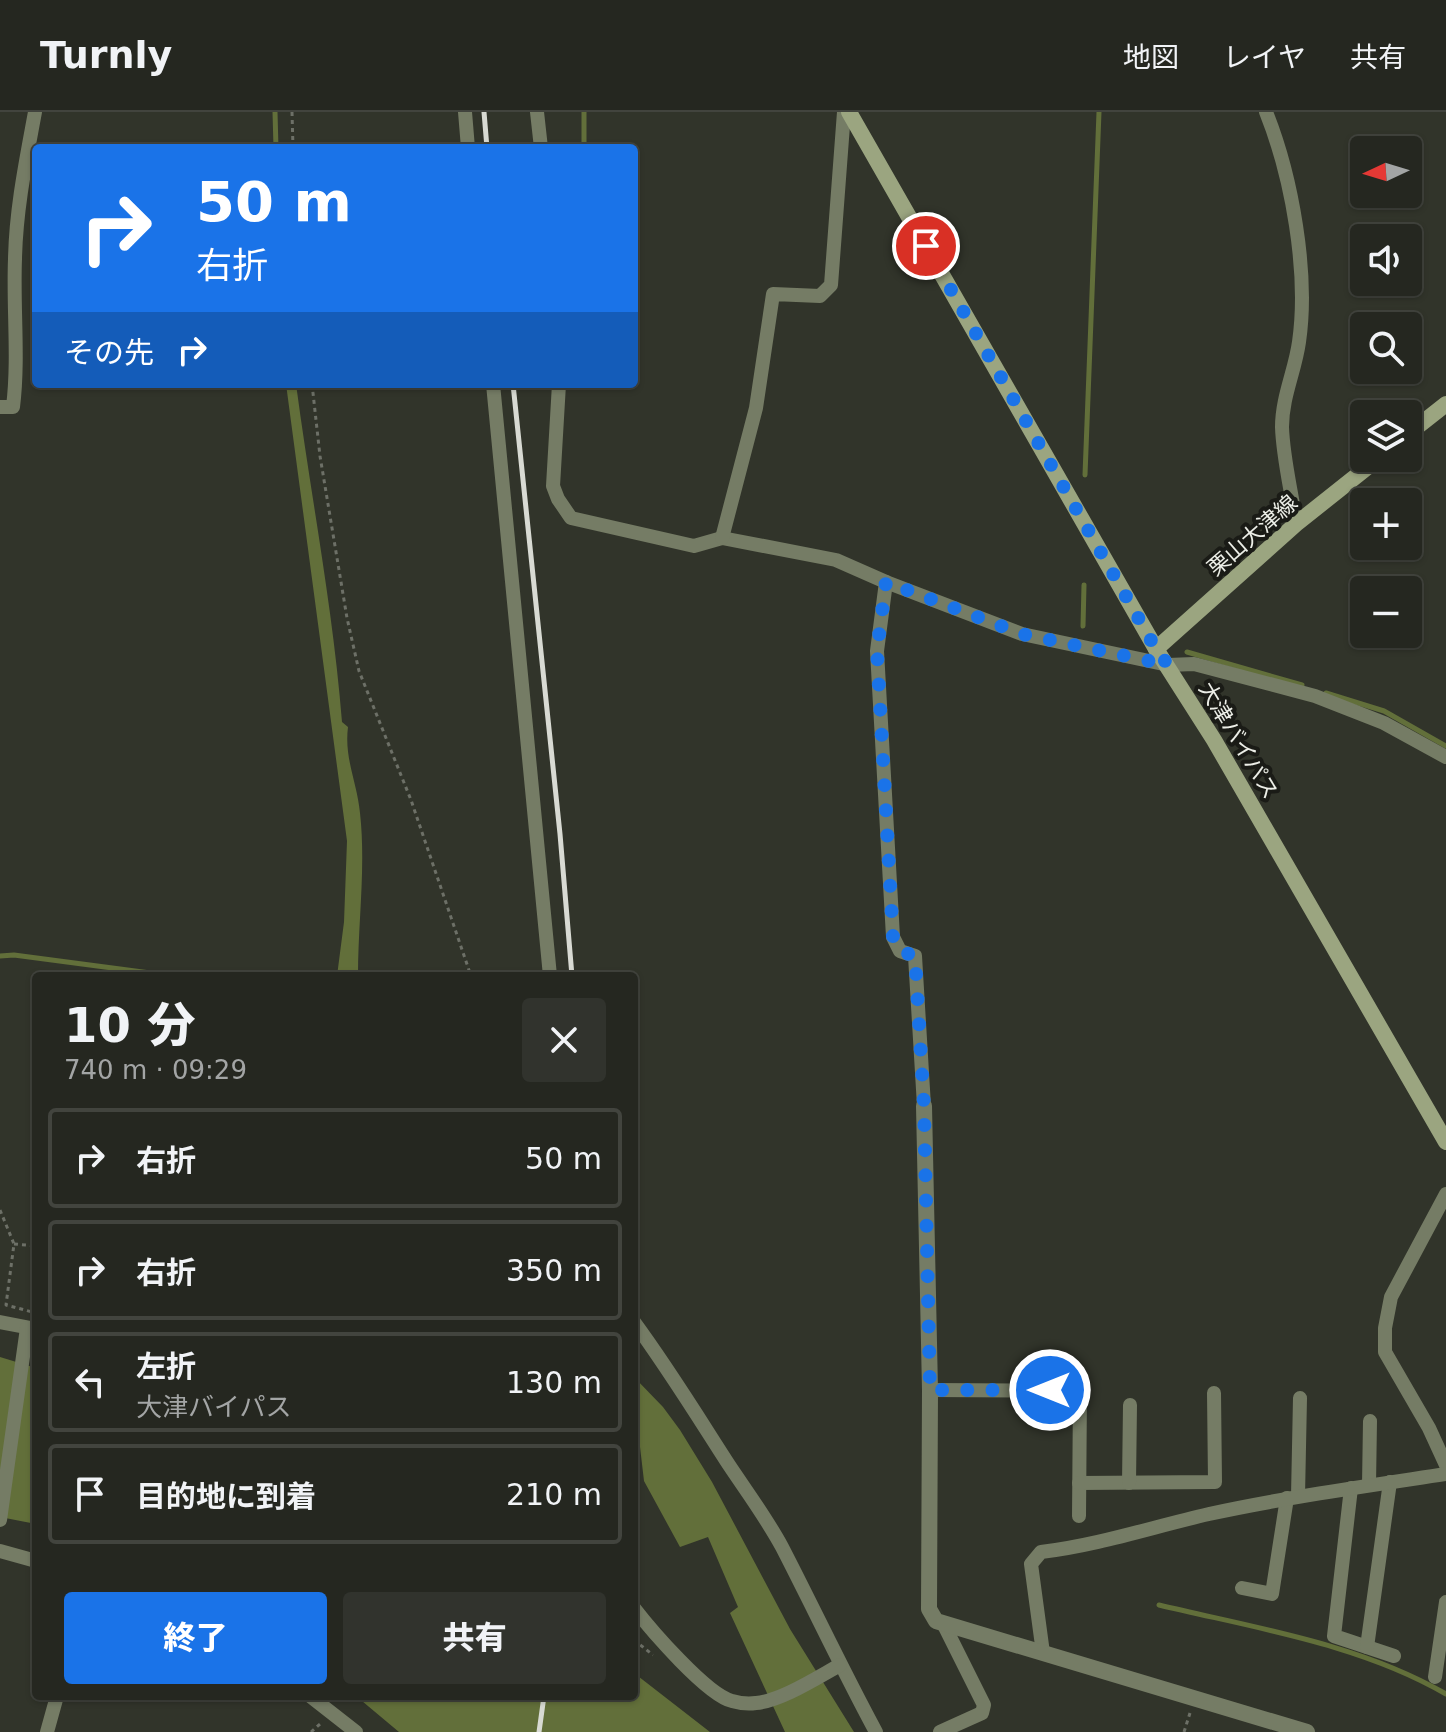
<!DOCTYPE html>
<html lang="ja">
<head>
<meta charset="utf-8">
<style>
	body { margin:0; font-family:"DejaVu Sans","Noto Sans JP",sans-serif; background:#31332d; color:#f1f3f6; height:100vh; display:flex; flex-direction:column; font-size:30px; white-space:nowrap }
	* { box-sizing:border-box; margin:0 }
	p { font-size:26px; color:#a3a5a5 }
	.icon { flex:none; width:44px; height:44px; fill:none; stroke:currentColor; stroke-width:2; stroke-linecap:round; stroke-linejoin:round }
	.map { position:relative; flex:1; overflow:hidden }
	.side { position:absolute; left:32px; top:860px; width:606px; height:728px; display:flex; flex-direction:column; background:#252720; border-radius:8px; box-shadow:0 2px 6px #0004,0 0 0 2px #42443e }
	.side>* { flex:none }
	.guide { position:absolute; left:32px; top:32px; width:606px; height:244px; border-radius:8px; box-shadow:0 2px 6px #0004,0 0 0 2px #42443e; background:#1a73e8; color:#fff; overflow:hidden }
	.needle { width:52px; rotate:266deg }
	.tools { position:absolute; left:1350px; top:24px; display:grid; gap:16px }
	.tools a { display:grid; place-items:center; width:72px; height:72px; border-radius:8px; background:#252720; box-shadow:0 2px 6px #0004,0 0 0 2px #42443e; font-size:40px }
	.pin { position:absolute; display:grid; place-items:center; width:68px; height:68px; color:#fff; margin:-34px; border:4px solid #fff; border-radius:50%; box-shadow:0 2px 8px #0007 }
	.me { position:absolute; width:88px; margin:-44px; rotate:270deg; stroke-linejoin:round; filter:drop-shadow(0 0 6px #0008) }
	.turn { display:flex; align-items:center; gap:28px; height:168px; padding:0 32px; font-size:36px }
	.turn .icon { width:104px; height:104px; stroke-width:2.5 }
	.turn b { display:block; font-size:56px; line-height:68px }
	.then { display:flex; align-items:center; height:76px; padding:0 32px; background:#0003; gap:16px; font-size:30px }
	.round { display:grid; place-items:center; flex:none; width:84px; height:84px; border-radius:8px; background:#31332d }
	.head { display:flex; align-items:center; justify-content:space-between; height:136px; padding:0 32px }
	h1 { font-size:48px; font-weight:800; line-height:60px }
	.button { display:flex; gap:16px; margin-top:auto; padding:16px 32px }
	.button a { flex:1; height:92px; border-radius:8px; background:#1a73e8; color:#fff; font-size:32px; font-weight:800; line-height:92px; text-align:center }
	.button a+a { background:#31332d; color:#f1f3f6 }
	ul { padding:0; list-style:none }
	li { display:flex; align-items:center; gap:24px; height:100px; margin:0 16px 12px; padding:0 16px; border:4px solid #42443e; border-radius:8px }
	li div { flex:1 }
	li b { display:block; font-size:30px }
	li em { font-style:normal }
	header { display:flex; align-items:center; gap:48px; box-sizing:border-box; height:112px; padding:0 40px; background:#252720; border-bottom:2px solid #42443e }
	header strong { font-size:38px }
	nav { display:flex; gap:44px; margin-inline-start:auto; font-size:28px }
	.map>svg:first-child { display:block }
	.water { fill:#626f3a }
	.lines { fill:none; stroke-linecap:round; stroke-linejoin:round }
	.stream { stroke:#626f3a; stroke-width:5 }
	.path { stroke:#6d7067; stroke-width:3; stroke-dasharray:4 4; stroke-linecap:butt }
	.minor { stroke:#757c65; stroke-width:14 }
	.tertiary { stroke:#757c65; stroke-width:16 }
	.secondary { stroke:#9ba580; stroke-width:16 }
	.rail { stroke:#d8dad3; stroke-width:5 }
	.route { stroke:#1a73e8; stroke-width:14; stroke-dasharray:0 25.2 }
	.labels { text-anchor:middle; stroke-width:8; stroke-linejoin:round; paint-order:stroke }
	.street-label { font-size:22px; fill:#eceee7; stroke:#1a1b16 }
</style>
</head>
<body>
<header>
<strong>Turnly</strong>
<nav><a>地図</a><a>レイヤ</a><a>共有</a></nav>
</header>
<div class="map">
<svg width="1446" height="1620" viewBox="0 0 1446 1620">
	<rect width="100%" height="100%" fill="#31342a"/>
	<g class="water">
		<path d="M286,272H296C311,385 333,496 342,610L348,615C344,646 357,670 360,701C366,755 358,809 358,864H337L344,810L347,729Z"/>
		<path d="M0,1245L36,1256V1412L0,1405Z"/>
		<path d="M634,1265L663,1295L680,1318L712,1370L790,1517L854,1620H785L730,1501L738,1495L708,1425L680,1435L644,1369L640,1335L634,1333Z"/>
		<path d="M634,1561L710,1620H399L356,1584H634Z"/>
	</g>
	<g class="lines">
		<g class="stream">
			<path d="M275,0L276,36"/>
			<path d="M584,36V0"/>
			<path d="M1085,363L1099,0"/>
			<path d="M1083,514L1084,473"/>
			<path d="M1187,540L1302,573"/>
			<path d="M1326,581L1384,599L1446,634"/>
			<path d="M0,844L14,843L173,864"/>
			<path d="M1159,1493C1255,1516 1360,1532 1446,1582"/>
		</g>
		<g class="path">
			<path d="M292,0L293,36"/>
			<path d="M312,272L320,344L347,506L359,559L411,688L471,864"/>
			<path d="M0,1098L14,1132L6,1193L36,1201"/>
			<path d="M14,1132L36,1134"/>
			<path d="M634,1528L653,1543"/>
			<path d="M311,1620L320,1612"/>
			<path d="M1184,1620L1190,1601"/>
		</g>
		<g class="minor">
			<path d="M465,0L468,36"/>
			<path d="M537,0L541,36"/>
			<path d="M1266,0C1292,65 1309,161 1299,230C1295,259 1282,285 1282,315C1283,347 1292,381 1296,412"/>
			<path d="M493,272L550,864"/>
			<path d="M559,272L553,374L558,387L571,406L694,434L722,426L836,448L886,470L1022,522L1168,553L1194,552L1315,584L1384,611L1446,645"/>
			<path d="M0,295H13C19,246 13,197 15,147C16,97 26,49 35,0"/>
			<path d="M722,426L756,296L773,182L820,184L831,173L844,0"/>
			<path d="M886,470L877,539L893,825L900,839L915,844L924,994"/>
			<path d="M1446,1082L1391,1185L1385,1216V1240L1429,1316L1446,1353"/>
			<path d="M0,1210L36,1217"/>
			<path d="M634,1210C668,1256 698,1305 729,1353C747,1380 767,1407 782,1435C814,1497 843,1559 876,1620"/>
			<path d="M930,1278L1080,1279L1079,1404"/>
			<path d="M1079,1371L1215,1370L1214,1281"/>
			<path d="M1129,1371L1130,1293"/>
			<path d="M1369,1373L1370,1309"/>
			<path d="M1351,1376L1334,1524L1394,1544"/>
			<path d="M1298,1384L1300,1286"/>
			<path d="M0,1408L27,1216"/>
			<path d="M0,1439L36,1449"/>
			<path d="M1242,1476L1272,1482L1287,1386"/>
			<path d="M634,1496C651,1518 707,1583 732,1589C739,1591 749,1592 756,1591C781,1589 818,1565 840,1553"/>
			<path d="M1367,1535L1390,1370"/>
			<path d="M1043,1541L1031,1452L1041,1440C1099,1433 1152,1415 1209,1402C1288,1385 1367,1374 1446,1362"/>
			<path d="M1435,1565L1446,1490"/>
			<path d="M310,1584L356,1620"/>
			<path d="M47,1620L57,1584"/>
			<path d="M940,1620L982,1601L984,1593L943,1511"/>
		</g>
		<path class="tertiary" d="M924,994L930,1278L929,1497L936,1509L1307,1620"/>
		<g class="secondary">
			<path d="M849,0L1156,537L1214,628L1446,1030"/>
			<path d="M1408,322L1446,292"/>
			<path d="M1156,537L1296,412L1379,346"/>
		</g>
		<g class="rail">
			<path d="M484,0L487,36"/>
			<path d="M513,272L560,722L572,864"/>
			<path d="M539,1620L544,1584"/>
		</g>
	</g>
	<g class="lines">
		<path class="route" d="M926,134L1156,537L1168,553L1022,522L886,470L877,539L893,825L900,839L915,844L924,994L930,1278H1050"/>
	</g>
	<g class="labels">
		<g class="street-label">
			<text transform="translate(1252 423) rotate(-41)" y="8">栗山大津線</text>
			<text transform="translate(1239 628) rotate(59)" y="8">大津バイパス</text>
		</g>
	</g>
</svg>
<div class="tools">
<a><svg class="needle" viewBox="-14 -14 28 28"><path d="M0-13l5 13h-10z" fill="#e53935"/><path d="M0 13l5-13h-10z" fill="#a3a5a5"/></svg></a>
<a><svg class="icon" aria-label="sound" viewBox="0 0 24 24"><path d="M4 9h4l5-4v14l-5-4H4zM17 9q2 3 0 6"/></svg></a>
<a><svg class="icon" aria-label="search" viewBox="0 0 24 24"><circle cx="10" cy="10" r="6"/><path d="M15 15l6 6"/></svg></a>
<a><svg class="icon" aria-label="layers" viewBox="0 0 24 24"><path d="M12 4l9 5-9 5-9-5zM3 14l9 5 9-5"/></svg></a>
<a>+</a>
<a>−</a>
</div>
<div class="pin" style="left:926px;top:134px;background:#d93025"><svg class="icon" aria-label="arrive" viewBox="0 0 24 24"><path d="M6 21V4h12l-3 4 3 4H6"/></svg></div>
<svg class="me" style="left:1050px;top:1278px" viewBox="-20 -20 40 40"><circle r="17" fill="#1a73e8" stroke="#fff" stroke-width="3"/><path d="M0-11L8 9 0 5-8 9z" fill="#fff"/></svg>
<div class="guide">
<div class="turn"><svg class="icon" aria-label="right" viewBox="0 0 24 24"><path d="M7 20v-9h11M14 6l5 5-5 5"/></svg><div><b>50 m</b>右折</div></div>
<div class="then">その先<svg class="icon" aria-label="right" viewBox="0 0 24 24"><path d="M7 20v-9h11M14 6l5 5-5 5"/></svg></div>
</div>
<section class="side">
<div class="head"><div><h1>10 分</h1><p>740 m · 09:29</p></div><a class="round"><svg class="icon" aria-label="close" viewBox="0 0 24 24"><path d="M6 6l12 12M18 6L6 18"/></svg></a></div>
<ul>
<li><svg class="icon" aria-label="right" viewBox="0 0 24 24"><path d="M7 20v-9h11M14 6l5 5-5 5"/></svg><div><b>右折</b></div><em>50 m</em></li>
<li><svg class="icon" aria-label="right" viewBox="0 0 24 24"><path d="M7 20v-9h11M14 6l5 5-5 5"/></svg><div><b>右折</b></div><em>350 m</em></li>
<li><svg class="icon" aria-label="left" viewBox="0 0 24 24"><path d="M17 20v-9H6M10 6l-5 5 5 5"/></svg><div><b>左折</b><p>大津バイパス</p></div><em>130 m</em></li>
<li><svg class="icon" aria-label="arrive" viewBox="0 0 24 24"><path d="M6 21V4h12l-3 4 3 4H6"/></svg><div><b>目的地に到着</b></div><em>210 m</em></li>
</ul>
<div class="button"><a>終了</a><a>共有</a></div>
</section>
</div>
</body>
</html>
